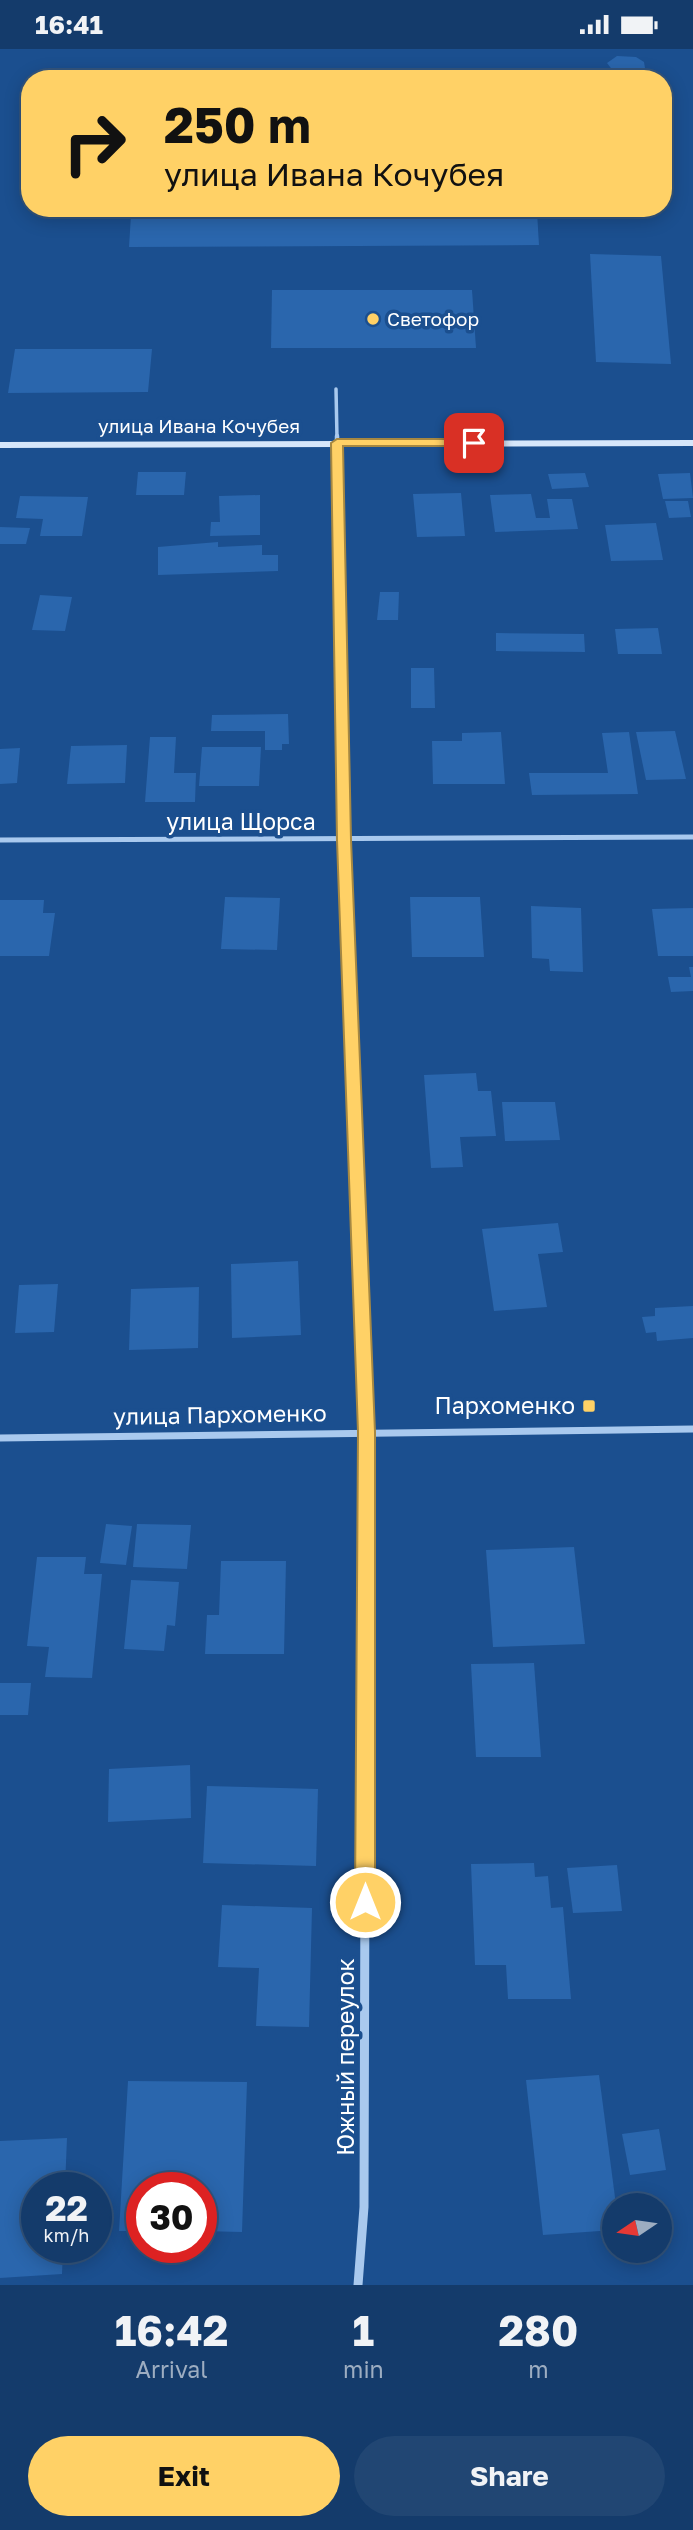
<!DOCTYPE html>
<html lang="en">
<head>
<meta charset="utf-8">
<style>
	body { margin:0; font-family:"Golos Text",sans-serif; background:#214673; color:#f1f3f6; height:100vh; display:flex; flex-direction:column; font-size:26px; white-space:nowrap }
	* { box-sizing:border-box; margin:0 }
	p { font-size:23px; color:#9dadc1 }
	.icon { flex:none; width:38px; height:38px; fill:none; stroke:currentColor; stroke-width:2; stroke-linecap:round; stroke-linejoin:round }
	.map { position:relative; height:2236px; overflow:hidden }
	.side { display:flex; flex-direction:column; background:#143b6b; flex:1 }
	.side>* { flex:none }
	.hud { position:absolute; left:21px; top:21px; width:651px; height:147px; border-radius:28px; box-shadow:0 4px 18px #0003,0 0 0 2px #33557e; background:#ffd166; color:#111; overflow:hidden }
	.needle { width:46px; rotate:257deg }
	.fabs { position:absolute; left:602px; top:2144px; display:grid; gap:14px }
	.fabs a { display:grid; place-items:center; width:70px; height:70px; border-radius:50%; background:#143b6b; box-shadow:0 4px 18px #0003,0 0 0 2px #33557e; font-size:35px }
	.speed { position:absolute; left:21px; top:2123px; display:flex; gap:14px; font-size:35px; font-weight:700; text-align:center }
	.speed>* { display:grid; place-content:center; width:91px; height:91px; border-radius:50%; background:#143b6b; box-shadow:0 4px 18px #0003,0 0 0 2px #33557e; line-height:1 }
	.speed small { font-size:18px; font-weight:400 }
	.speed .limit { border:10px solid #d22; background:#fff; color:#111 }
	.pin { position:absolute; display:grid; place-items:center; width:60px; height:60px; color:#fff; margin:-30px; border-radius:14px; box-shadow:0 4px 10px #0006 }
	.me { position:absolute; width:77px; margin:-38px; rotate:0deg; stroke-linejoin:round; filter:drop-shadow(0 0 5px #0008) }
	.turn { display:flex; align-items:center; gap:24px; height:147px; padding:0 28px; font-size:32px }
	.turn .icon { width:91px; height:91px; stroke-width:2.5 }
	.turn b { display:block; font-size:49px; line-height:60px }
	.eta { display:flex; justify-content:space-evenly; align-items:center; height:119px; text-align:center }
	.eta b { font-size:42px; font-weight:700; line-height:49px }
	.primary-button { display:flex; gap:14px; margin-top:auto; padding:14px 28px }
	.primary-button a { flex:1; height:80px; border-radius:42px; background:#ffd166; color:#111; font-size:28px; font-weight:700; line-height:80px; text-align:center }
	.primary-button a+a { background:#214673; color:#f1f3f6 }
	.status { display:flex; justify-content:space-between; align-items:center; height:49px; padding:0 35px; background:#143b6b; direction:ltr }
	.status svg { height:19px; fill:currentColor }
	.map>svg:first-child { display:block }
	.building { fill:#2a66ad }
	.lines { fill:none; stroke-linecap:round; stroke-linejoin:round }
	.lane-far1 { stroke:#a9c9ee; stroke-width:3.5 }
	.lane { stroke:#a9c9ee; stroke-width:4.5 }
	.street-far2 { stroke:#a9c9ee; stroke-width:5 }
	.street-far1 { stroke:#a9c9ee; stroke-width:7 }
	.street { stroke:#a9c9ee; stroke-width:9 }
	.secondary { fill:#d6e6fa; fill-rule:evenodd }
	.route { fill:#ffd166; stroke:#a68842; stroke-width:2 }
	.poi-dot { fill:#ffd166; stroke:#1b4f8f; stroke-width:2.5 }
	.labels { text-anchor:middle; stroke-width:7; stroke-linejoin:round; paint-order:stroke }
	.far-poi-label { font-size:19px; fill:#fff; stroke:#1b4f8f; text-anchor:start }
	.far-street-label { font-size:19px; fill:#fff; stroke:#1b4f8f }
	.street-label { font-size:23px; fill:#fff; stroke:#1b4f8f }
	.poi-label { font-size:23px; fill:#fff; stroke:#1b4f8f; text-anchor:end }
</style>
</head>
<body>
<div class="status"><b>16:41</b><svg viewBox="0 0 49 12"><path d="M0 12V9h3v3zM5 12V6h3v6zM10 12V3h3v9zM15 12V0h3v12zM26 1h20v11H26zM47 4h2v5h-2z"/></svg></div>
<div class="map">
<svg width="693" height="2236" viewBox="0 0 693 2236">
	<rect width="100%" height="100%" fill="#1b4f8f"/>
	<g class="building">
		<path d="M617,7L636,8L644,13L645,19L632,25L614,23L607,14Z"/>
		<path d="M537,163L539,196L129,198L131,166Z"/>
		<path d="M590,205L661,207L671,315L596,313Z"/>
		<path d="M272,241H472L476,299H271Z"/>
		<path d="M15,300H152L148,343L8,344Z"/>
		<path d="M138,423H186L184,446H136Z"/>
		<path d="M585,424L589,438L552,440L548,425Z"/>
		<path d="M690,424L693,449L663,450L658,425Z"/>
		<path d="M461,444L465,487L417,488L413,445Z"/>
		<path d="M531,445L536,469H550L547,450H572L578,480L495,483L490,446Z"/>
		<path d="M260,446V486L210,487L211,473H220L219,447Z"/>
		<path d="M20,447L88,448L82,487H40L43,470L16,469Z"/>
		<path d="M665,452H688L691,468L669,469Z"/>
		<path d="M656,474L663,511L611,512L605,476Z"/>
		<path d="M0,478L30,479L26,495H0Z"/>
		<path d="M218,493V498L262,496V506H278V522L158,526V498Z"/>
		<path d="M380,543H399L398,571H377Z"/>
		<path d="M40,546L72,548L65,582L32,581Z"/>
		<path d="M658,579L662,605H618L615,580Z"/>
		<path d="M496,584L584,585L585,603L496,602Z"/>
		<path d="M411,619H434L435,659H411Z"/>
		<path d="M288,665L289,695H282V701H265V682H211L212,666Z"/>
		<path d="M675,682L686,730L646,731L636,683Z"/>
		<path d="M501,683L505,735H433L432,692H462V684Z"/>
		<path d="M629,683L638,745L532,746L529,724H608L602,684Z"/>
		<path d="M150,688H176L174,724H196L195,753H145Z"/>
		<path d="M127,696L125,734L67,735L71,697Z"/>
		<path d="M202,698H261L259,737H199Z"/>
		<path d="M20,699L17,734L0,735V700Z"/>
		<path d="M225,848L280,849L277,901L221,900Z"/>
		<path d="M410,848H480L484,908H412Z"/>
		<path d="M0,851H44L43,864H55L49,907H0Z"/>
		<path d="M531,857L581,859L583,923L550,922L549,910L532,909Z"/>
		<path d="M693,859V907H658L652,860Z"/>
		<path d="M689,918H693V942L671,943L668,928H691Z"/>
		<path d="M476,1024L478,1042H491L496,1087L460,1088L463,1118L431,1119L424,1026Z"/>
		<path d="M502,1053H555L560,1091L505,1092Z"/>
		<path d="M558,1174L563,1203L538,1205L547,1258L494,1262L482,1180Z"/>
		<path d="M298,1212L301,1286L232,1289L231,1215Z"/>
		<path d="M58,1235L54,1283L15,1284L19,1236Z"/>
		<path d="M199,1238L198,1299L129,1301L131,1240Z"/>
		<path d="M693,1257V1289L657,1292L656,1283L646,1284L642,1268L655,1267V1259Z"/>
		<path d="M106,1475L132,1477L126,1516L100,1514Z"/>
		<path d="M137,1475L191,1476L187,1520L133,1518Z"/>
		<path d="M574,1498L585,1595L493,1598L486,1501Z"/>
		<path d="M37,1508H86L84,1525H102L92,1629L45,1628L49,1598L27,1597Z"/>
		<path d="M221,1512H286L284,1605H205L207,1566H219Z"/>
		<path d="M131,1531L179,1533L175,1577L167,1576L164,1602L124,1600Z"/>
		<path d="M534,1614L541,1708H476L471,1615Z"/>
		<path d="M0,1634H31L28,1666H0Z"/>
		<path d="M190,1716L191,1769L108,1773L109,1720Z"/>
		<path d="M207,1737L318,1740L316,1817L203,1814Z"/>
		<path d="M534,1814L535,1828L548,1827L551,1859L563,1858L571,1950H508L506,1916H475L471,1815Z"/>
		<path d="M617,1816L622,1862L573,1864L567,1819Z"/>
		<path d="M222,1856L312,1859L309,1978L256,1977L259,1919L218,1918Z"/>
		<path d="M599,2026L616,2156L614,2181L543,2186L526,2031Z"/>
		<path d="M128,2032L247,2033L242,2183L201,2182V2138H142V2182H119Z"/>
		<path d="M659,2080L666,2121L630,2126L622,2085Z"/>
		<path d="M67,2089L65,2138H37V2198H63L62,2225L0,2229V2092Z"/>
	</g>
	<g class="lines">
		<path class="lane-far1" d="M336,340L337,389"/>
		<path class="lane" d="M337,387V393"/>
		<g class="street-far2">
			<path d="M337,393L347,873"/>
			<path d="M0,791L693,788"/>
		</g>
		<g class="street-far1">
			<path d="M347,872L366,1383V1479"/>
			<path d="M0,1389L693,1380"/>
		</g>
		<path class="street" d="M358,2236L364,2158L366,1478"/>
		<path class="secondary" d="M693,391V397L0,399V393Z"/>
	</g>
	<path class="route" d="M337,390H474L480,394L474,397H343L351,791L375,1383V1853L372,1860L365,1863L358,1860L355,1853L358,1383L337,791L331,394Z"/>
	<g class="poi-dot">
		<circle cx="373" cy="270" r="7"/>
		<rect x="582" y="1350" width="14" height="14" rx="3.5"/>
	</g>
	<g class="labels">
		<g class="far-poi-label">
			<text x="387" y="277">Светофор</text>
		</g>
		<g class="far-street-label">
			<text x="199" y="384">улица Ивана Кочубея</text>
		</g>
		<g class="street-label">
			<text x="241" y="781">улица Щорса</text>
			<text transform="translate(220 1366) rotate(-1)" y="8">улица Пархоменко</text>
			<text transform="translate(346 2008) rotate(-90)" y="8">Южный переулок</text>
		</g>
		<g class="poi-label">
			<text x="575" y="1365">Пархоменко</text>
		</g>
	</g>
</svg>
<div class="fabs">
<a><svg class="needle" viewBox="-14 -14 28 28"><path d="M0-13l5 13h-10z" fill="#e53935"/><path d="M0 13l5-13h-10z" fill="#9dadc1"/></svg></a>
</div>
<div class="speed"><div>22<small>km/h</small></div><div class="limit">30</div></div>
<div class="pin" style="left:474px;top:394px;background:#d93025"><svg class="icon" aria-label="arrive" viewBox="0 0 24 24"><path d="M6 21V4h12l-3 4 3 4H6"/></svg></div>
<svg class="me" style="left:365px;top:1853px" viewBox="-20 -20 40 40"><circle r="17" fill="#ffd166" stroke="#fff" stroke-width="3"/><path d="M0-11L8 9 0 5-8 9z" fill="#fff"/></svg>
<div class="hud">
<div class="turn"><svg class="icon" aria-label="right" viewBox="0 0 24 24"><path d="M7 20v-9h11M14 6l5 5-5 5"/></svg><div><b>250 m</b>улица Ивана Кочубея</div></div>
</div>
</div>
<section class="side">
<div class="eta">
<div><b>16:42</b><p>Arrival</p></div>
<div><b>1</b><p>min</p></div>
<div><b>280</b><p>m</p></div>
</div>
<div class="primary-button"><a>Exit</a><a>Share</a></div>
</section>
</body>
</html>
